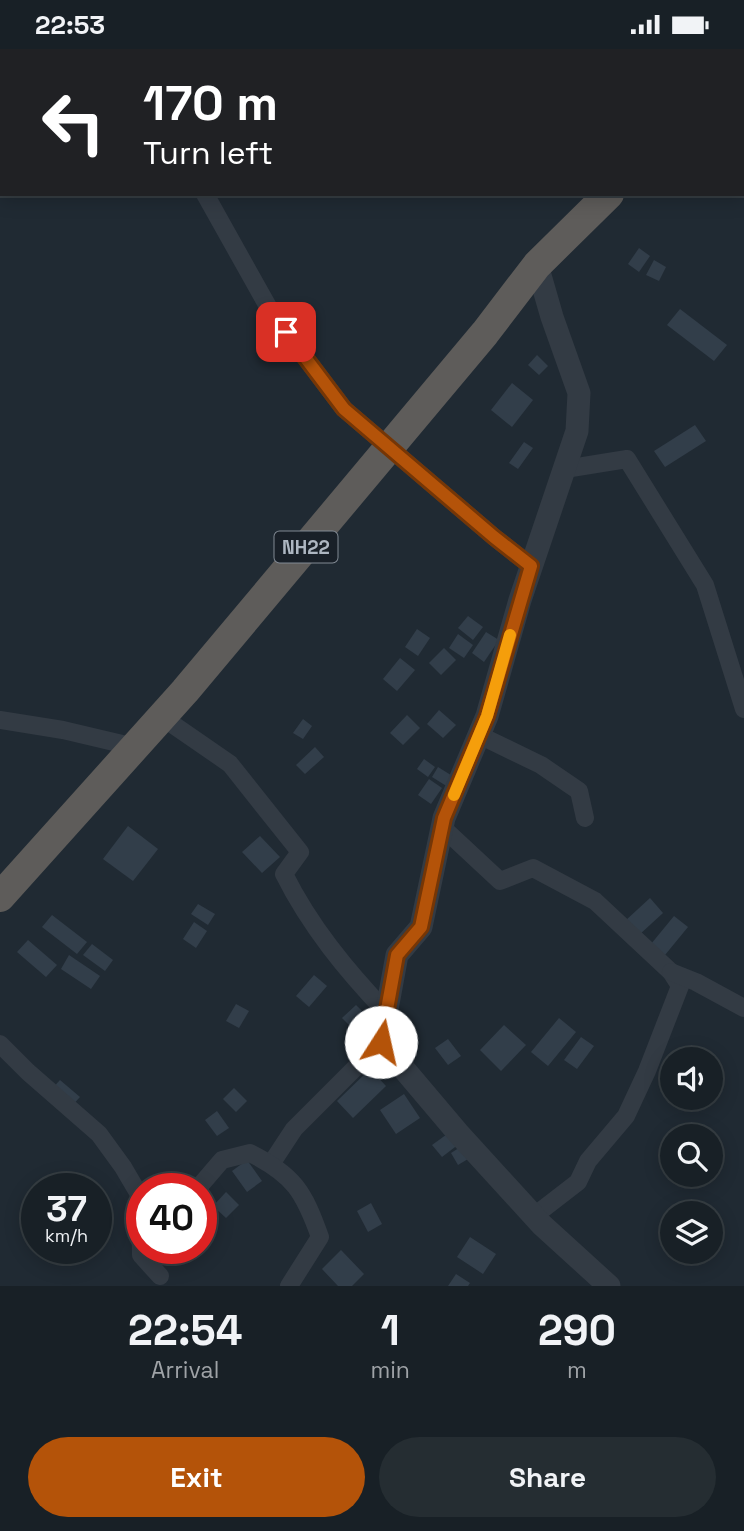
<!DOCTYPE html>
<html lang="en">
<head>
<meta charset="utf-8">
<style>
	body { margin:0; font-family:"Space Grotesk",sans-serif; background:#252d32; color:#f1f3f6; height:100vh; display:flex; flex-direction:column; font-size:26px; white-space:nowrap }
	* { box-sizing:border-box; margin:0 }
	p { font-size:23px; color:#9fa3a7 }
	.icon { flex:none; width:38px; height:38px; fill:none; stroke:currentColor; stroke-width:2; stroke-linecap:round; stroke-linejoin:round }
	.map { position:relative; height:1237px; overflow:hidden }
	.sheet { display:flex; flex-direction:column; background:#182026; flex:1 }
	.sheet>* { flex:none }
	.guide { position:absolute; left:0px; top:0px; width:746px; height:147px; box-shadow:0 4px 18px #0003,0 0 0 2px #363e43; background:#202124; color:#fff; overflow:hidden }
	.tools { position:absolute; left:660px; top:998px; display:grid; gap:14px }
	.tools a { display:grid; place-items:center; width:63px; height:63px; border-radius:50%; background:#182026; box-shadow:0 4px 18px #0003,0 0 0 2px #363e43; font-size:35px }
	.speed { position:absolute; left:21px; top:1124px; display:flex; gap:14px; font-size:35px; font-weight:700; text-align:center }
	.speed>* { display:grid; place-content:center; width:91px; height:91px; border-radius:50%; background:#182026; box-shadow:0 4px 18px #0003,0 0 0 2px #363e43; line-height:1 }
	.speed small { font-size:18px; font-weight:400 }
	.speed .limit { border:10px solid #d22; background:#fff; color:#111 }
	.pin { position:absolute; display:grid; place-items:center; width:60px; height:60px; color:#fff; margin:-30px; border-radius:14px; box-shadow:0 4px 10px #0006 }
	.me { position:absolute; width:77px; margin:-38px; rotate:10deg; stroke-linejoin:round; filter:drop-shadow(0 0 5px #0008) }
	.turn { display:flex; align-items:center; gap:24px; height:147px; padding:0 28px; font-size:32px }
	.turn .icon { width:91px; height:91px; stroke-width:2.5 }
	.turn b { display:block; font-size:49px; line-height:60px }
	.eta { display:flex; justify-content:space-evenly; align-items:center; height:119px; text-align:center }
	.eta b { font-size:42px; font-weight:700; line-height:49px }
	.cta { display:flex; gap:14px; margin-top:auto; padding:14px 28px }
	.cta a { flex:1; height:80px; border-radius:42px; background:#b45309; color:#fff; font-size:28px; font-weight:700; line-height:80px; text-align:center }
	.cta a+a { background:#252d32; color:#f1f3f6 }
	.status { display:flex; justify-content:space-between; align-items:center; height:49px; padding:0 35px; background:#182026; direction:ltr }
	.status svg { height:19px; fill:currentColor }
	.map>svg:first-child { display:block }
	.building { fill:#323e4a }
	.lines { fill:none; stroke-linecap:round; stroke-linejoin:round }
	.minor { stroke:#333b44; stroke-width:18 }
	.tertiary { stroke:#333b44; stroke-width:23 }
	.trunk { stroke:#5e5c5a; stroke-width:30 }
	.route-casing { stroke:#753606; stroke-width:18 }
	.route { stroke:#b45309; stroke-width:12 }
	.slow { stroke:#f59e0b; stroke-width:12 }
	.labels { text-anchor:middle; stroke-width:7; stroke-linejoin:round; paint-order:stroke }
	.shield { fill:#192028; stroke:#818993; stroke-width:2 }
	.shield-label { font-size:19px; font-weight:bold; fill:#adb6c1 }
</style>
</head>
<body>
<div class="status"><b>22:53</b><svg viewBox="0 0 49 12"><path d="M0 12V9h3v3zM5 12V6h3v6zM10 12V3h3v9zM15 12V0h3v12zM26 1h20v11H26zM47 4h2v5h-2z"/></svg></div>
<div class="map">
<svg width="744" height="1237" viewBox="0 0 744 1237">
	<rect width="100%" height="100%" fill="#202a33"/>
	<g class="building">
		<path d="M639,199L650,207L639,223L628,215Z"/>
		<path d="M654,211L666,218L659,232L646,226Z"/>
		<path d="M680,260L727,296L714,312L667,276Z"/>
		<path d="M537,306L548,317L539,326L528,316Z"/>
		<path d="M512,334L533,351L512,378L491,361Z"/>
		<path d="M695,376L706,392L665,418L654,402Z"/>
		<path d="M524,393L533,399L518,420L509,414Z"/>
		<path d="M468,567L483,578L473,591L458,579Z"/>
		<path d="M417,580L430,589L418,607L405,598Z"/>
		<path d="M486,583L499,591L484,613L472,604Z"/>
		<path d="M458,585L473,596L464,609L449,599Z"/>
		<path d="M444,599L456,611L441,626L429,614Z"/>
		<path d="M400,609L415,621L397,642L383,630Z"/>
		<path d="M439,661L456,676L443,689L427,675Z"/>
		<path d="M407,666L420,679L403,696L390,684Z"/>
		<path d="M303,670L312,677L303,690L293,684Z"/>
		<path d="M315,698L324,708L305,725L296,716Z"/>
		<path d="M424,710L435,718L428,728L417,720Z"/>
		<path d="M438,718L462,733L456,743L432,728Z"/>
		<path d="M429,730L442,739L431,755L418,746Z"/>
		<path d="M128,777L158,800L133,832L103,810Z"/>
		<path d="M260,787L280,808L262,824L242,803Z"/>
		<path d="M650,849L663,864L639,886L625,872Z"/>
		<path d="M198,855L215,865L208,876L191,865Z"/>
		<path d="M52,866L87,893L77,905L42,878Z"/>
		<path d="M674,867L688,878L665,906L651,895Z"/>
		<path d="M194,873L207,882L196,899L183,890Z"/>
		<path d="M28,891L57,916L46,928L17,903Z"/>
		<path d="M92,895L113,911L105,922L83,906Z"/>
		<path d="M69,906L100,927L91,940L61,920Z"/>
		<path d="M314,926L327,937L309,958L296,947Z"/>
		<path d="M236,955L249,962L239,979L226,972Z"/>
		<path d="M356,956L390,989L376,1003L342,969Z"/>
		<path d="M559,969L576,983L548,1017L531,1003Z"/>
		<path d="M504,976L526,996L501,1022L480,1001Z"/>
		<path d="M581,988L594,997L577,1020L564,1011Z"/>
		<path d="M448,990L461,1007L448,1016L435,999Z"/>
		<path d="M370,1020L386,1037L353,1069L337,1052Z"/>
		<path d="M60,1031L80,1048L70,1059L50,1042Z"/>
		<path d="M234,1039L247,1052L236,1063L223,1050Z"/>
		<path d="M404,1045L420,1069L396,1085L380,1061Z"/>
		<path d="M217,1062L229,1079L217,1087L205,1071Z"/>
		<path d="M450,1083L459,1095L442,1108L432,1096Z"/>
		<path d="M465,1095L473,1107L458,1116L451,1104Z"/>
		<path d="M247,1111L262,1132L247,1143L232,1122Z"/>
		<path d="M226,1143L239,1156L226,1169L213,1157Z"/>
		<path d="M371,1154L382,1175L368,1183L357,1162Z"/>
		<path d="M470,1188L496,1205L483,1225L457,1208Z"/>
		<path d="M341,1201L364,1225L352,1237H338L322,1220Z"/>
		<path d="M456,1225L470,1234L468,1237H448Z"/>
	</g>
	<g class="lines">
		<g class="minor">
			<path d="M121,0L122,2"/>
			<path d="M205,145L271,263L344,360L494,488L531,517"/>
			<path d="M565,420L627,410L705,536L744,660"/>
			<path d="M162,668L230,715L300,803L284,825C310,877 346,921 386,963"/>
			<path d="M0,671L63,681L135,698"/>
			<path d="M479,686L541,716L579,742L585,769"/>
			<path d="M442,778L500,832L533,819L595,852L671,923L680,937L647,1022L626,1067L588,1112L578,1133L534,1167"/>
			<path d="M671,923L696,933L744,959"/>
			<path d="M0,995L28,1023L99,1085L123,1118L140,1147L141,1206L160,1227"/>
			<path d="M271,1115L294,1080L381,993"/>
			<path d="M198,1139L222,1111L250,1104C294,1126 304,1143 320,1188L289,1237"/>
		</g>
		<path class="tertiary" d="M537,216L552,268L579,344L577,382L520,551L487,667L444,769L421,878L397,906L381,993L458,1084L542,1176L609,1237"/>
		<path class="trunk" d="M0,848L185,642L485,284L537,216L609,145"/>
	</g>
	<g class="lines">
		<defs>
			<path id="route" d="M286,283L344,360L494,488L531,517L487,667L444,769L421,878L397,906L381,993"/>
		</defs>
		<use href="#route" class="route-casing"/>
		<use href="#route" class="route"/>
		<path class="slow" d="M454,746L487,667L510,586"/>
	</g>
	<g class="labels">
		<rect class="shield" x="274.5" y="482.5" width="63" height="31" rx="5"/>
		<g class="shield-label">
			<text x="306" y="505">NH22</text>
		</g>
	</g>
</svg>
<div class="tools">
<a><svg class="icon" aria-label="sound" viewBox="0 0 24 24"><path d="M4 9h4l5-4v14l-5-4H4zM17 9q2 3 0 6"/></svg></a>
<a><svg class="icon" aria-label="search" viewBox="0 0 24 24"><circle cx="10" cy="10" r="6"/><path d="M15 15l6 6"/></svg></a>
<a><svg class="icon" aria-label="layers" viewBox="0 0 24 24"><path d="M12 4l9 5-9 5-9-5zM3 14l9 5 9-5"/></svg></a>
</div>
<div class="speed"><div>37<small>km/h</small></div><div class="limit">40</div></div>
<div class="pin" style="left:286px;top:283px;background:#d93025"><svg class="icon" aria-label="arrive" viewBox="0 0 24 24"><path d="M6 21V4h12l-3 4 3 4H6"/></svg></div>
<svg class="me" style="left:381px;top:993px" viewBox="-20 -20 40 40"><circle r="19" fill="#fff"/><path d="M0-13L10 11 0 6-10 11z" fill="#b45309"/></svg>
<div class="guide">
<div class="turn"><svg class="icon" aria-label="left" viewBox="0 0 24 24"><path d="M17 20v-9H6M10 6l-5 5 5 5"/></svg><div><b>170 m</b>Turn left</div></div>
</div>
</div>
<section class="sheet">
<div class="eta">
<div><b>22:54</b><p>Arrival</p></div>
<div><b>1</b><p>min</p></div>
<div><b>290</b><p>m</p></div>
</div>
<div class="cta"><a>Exit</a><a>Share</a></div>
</section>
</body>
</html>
